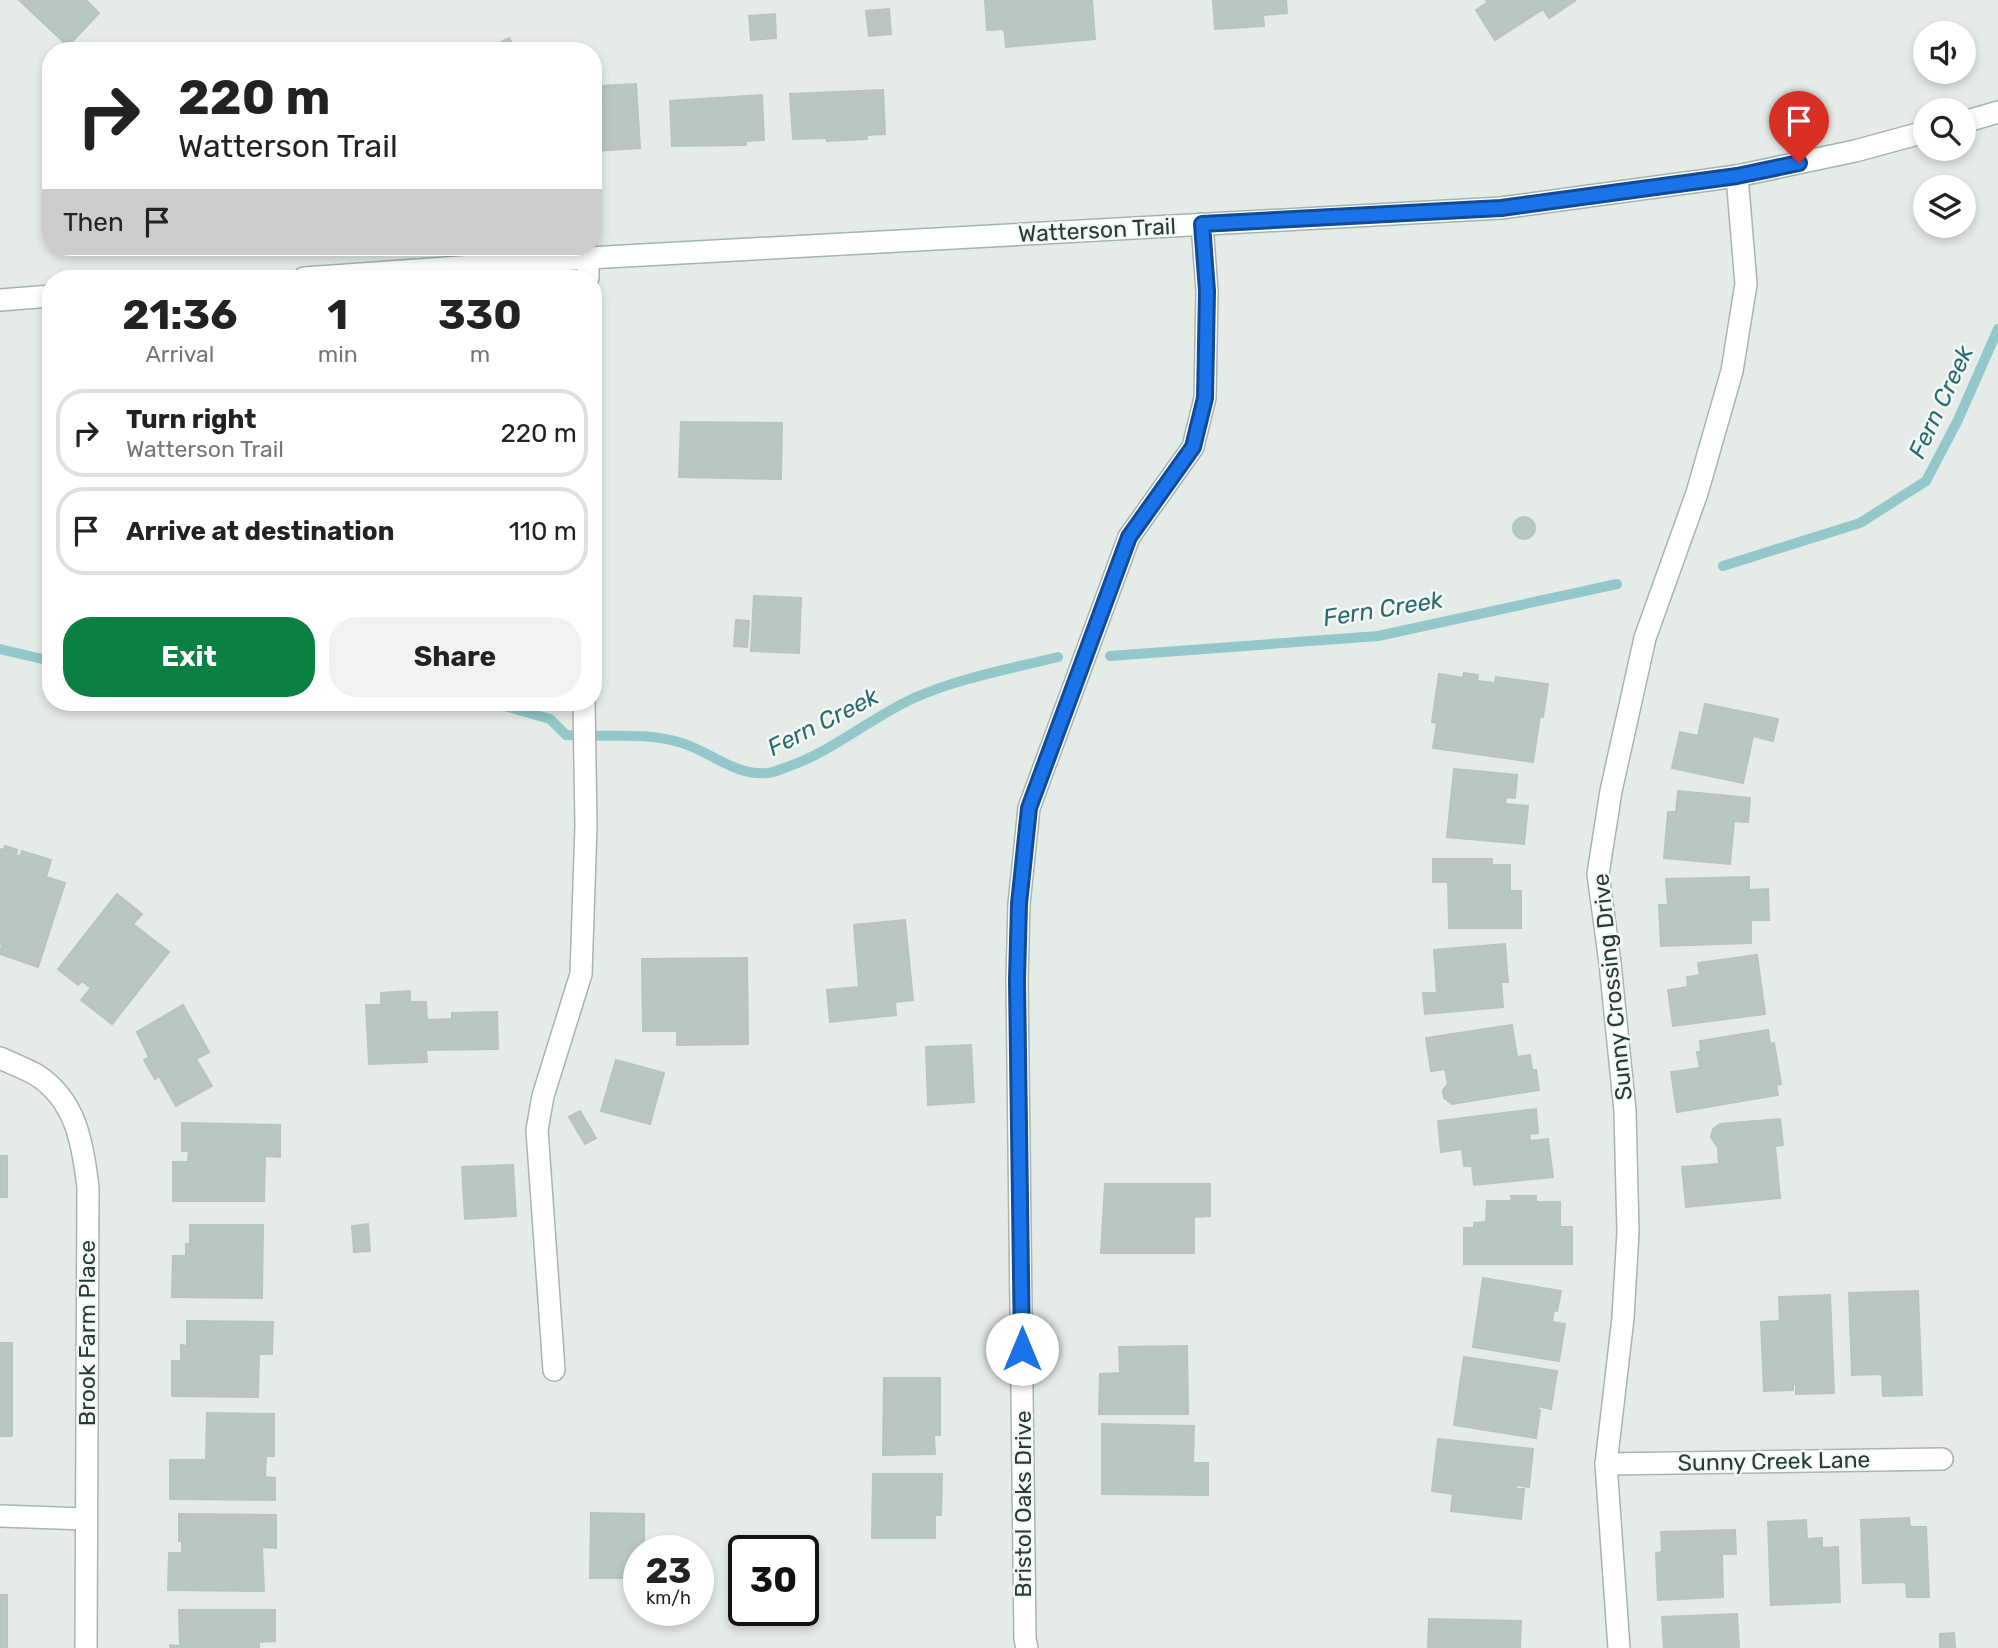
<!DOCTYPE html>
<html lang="en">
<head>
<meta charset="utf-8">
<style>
	body { margin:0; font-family:Rubik,sans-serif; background:#f2f2f2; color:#222; height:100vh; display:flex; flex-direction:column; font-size:26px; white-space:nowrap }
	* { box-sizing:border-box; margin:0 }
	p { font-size:23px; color:#767676 }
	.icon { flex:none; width:38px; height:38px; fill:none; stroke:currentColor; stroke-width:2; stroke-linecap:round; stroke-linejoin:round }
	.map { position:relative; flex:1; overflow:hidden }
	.panel { position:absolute; left:42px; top:270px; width:560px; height:441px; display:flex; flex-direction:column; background:#fff; border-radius:28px; box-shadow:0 4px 10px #0003 }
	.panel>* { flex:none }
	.hud { position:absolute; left:42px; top:42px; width:560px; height:214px; border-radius:28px; box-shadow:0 4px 10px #0003; background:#fff; color:#222; overflow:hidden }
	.tools { position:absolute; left:1913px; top:21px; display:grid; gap:14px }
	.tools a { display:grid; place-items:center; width:63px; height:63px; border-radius:50%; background:#fff; box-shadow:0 4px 10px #0003; font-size:35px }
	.speed { position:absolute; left:623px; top:1535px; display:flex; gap:14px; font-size:35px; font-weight:700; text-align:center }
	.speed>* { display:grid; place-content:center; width:91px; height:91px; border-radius:50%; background:#fff; box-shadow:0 4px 10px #0003; line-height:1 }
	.speed small { font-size:18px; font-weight:400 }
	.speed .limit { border:4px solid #111; border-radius:10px; background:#fff; color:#111 }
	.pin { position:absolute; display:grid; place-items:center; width:60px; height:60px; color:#fff; margin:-72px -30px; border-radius:50% 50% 50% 0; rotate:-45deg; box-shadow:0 0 7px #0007 }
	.pin .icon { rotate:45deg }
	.me { position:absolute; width:77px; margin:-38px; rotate:0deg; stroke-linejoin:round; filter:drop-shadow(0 0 5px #0008) }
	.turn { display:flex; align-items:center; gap:24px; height:147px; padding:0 21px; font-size:32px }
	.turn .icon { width:91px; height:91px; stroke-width:2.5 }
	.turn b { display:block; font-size:49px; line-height:60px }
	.then { display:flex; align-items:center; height:66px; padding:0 21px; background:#0003; gap:14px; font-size:26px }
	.eta { display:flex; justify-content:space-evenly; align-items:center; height:119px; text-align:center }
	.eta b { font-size:42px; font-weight:700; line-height:49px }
	.cta { display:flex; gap:14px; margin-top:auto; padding:14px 21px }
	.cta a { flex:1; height:80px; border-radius:28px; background:#0b8043; color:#fff; font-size:28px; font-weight:700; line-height:80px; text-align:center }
	.cta a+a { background:#f2f2f2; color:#222 }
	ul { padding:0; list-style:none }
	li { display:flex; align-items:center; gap:21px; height:88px; margin:0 14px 10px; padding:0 7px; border:4px solid #e0e0e0; border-radius:28px }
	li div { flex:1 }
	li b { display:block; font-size:26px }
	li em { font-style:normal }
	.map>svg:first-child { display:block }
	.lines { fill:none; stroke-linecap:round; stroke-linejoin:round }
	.stream { stroke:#94c7ca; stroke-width:10 }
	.building { fill:#bac7c1; stroke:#b8c5be; stroke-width:2 }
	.lane-casing { stroke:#a8b4ae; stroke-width:24 }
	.street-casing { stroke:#a8b4ae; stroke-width:24 }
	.secondary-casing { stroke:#a1b4ac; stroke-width:24 }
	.lane { stroke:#fff; stroke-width:21 }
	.street { stroke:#fff; stroke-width:21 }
	.secondary { stroke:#fff; stroke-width:21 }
	.route-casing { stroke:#114b97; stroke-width:18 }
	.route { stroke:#1a73e8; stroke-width:12 }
	.labels { text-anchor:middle; stroke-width:5; stroke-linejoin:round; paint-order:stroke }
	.street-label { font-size:23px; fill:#263c34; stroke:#f5f9f6 }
	.water-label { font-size:24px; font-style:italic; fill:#276b71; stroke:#f5f9f6 }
</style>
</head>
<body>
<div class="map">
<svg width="1998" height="1648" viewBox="0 0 1998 1648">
	<rect width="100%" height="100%" fill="#e5ece8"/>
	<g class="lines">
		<g class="stream">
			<path d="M1723,566L1860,523L1926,481L1958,420L1998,329"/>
			<path d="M0,649L51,661"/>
			<path d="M1110,656L1378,636L1617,584"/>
			<path d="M491,702L550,719L566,735C606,738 643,731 682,743C711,752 735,776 767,773C773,773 781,769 787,767C832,752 870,718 914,698C959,678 1010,669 1058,657"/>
		</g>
	</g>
	<g class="building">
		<path d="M19,0H86L99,13L68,46Z"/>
		<path d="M985,0H1092L1095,39L1006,47L1004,29L987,30Z"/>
		<path d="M1213,0H1286L1287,13L1263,15L1264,26L1215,29Z"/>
		<path d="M1486,0H1575V1L1549,18L1543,9L1495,40L1476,10L1488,2Z"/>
		<path d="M889,9L891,34L869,36L866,11Z"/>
		<path d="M775,14L776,38L751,40L749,16Z"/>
		<path d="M509,38L516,51H500L497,44Z"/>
		<path d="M636,84L640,148L593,151V105H603L601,86Z"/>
		<path d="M883,90L885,134L867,135V139L827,141V138L793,139L790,94Z"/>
		<path d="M762,95L764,140L746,141V145L672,146L670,101Z"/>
		<path d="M681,422L782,423L781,479L679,477Z"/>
		<circle cx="1524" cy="528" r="11"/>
		<path d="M754,596L801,598L799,653L751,651Z"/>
		<path d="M736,620L749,621L747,647L734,646Z"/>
		<path d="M1464,673L1478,675L1477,681L1495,683L1496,677L1548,684L1543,717L1540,716L1533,762L1433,748L1437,723L1432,722L1439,674L1463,678Z"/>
		<path d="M1705,704L1778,719L1773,741L1753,736L1743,783L1672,768L1680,732L1698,736Z"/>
		<path d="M1454,769L1517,775L1515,798L1506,797L1505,804L1528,806L1524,844L1447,837Z"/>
		<path d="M1678,791L1750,798L1748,822L1734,821L1730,864L1664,858L1668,812H1676Z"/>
		<path d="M5,846L17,850L16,855L20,857L22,851L51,860L46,877L65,883L38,967L0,954L2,945L0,944V849L4,850Z"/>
		<path d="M1433,859H1492V865H1510V891H1521V928H1449L1448,882H1433Z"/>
		<path d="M1749,877V890L1768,889L1769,920H1751V943L1661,946L1659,905H1668L1666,879Z"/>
		<path d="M117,894L142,914L133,924L169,952L112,1024L81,1000L91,988L82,981L78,985L58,969Z"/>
		<path d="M905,920L913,1000L895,1002L896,1015L830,1022L827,990L859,987L854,925Z"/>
		<path d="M1505,944L1508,982H1501L1503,1007L1425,1014L1423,993H1437L1434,950Z"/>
		<path d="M1757,955L1765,1014L1673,1026L1668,990L1688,987L1687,977L1700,975L1698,963Z"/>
		<path d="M747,958L748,1044L677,1045V1031H643L642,959Z"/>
		<path d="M410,991V1002H426L427,1020L452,1019V1013L497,1012L498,1049L426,1050L427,1062L369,1064L366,1005H381V993Z"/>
		<path d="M183,1005L209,1052L196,1059L212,1086L176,1106L159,1076L155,1079L144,1060L149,1057L137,1032Z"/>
		<path d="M1512,1025L1517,1057L1530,1055L1532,1070H1536L1539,1090L1452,1104L1444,1098L1443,1090L1448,1084L1445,1069L1431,1071L1426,1038Z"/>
		<path d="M1768,1030L1770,1044L1774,1043L1781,1084L1776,1085L1778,1095L1677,1112L1671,1072L1700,1068L1697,1052H1701L1700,1041Z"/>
		<path d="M971,1045L974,1102L928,1105L926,1047Z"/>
		<path d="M616,1060L664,1073L650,1124L601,1111Z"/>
		<path d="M1536,1109L1538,1133L1529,1134L1530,1141L1548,1139L1553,1177L1474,1185L1472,1166H1464L1462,1149L1441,1152L1438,1121Z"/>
		<path d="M580,1111L596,1138L585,1144L569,1117Z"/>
		<path d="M1780,1119L1783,1145L1775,1146L1780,1198L1686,1207L1682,1167L1719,1164L1718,1148L1711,1137L1713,1129L1720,1124Z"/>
		<path d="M182,1123L280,1125V1157L265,1156L264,1201H173V1162H188L189,1151H182Z"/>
		<rect x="0" y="1156" width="7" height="41"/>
		<path d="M513,1165L516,1216L465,1219L462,1167Z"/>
		<path d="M1105,1184H1210V1216L1194,1217V1253H1101Z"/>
		<path d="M1511,1196H1536V1202H1560V1227H1572V1264H1464V1228H1474V1223L1486,1222L1487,1201H1512Z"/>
		<path d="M368,1224L370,1251L354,1252L352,1226Z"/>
		<path d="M190,1225H263L262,1298L172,1297L173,1256H186V1244H190Z"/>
		<path d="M1483,1278L1561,1291L1557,1311L1554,1310L1552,1322L1565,1324L1559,1361L1473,1347Z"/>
		<path d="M1918,1291L1922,1395L1883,1396L1882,1374L1852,1375L1849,1293Z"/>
		<path d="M1830,1295L1834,1393L1796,1394V1384H1793V1390L1764,1391L1761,1322L1780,1321L1779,1297Z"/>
		<path d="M187,1321L273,1322L272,1354H259L258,1397L172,1396V1361H181V1345L187,1346Z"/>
		<rect x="0" y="1343" width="12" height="93"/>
		<path d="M1187,1346L1188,1414H1099L1100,1374L1120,1373L1119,1347Z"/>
		<path d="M1464,1357L1557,1371L1551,1409L1537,1406V1409L1540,1410L1536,1438L1454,1425Z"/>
		<path d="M884,1378H940V1435H934L935,1454L883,1455Z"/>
		<path d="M207,1413L274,1414V1456H266L265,1477L275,1478V1500L170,1499V1460H206Z"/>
		<path d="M1102,1424L1194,1426L1193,1463H1208V1495L1102,1494Z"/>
		<path d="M1438,1439L1533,1449L1529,1487L1516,1485V1489H1524L1521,1519L1451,1511L1453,1494L1432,1491Z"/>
		<path d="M873,1474H942L941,1515H935V1538H872Z"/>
		<path d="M591,1513L644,1514V1550H639V1578H590Z"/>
		<path d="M179,1514L276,1515V1548L262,1547L264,1591L168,1590L169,1553H182V1541H179Z"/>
		<path d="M1909,1518L1910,1527H1926L1929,1597H1907L1906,1582L1863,1583L1861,1520Z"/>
		<path d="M1806,1520L1807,1539L1822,1538V1548L1838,1547L1840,1602L1771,1605L1768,1522Z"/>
		<path d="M1735,1530L1736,1554H1722L1723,1597L1658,1600L1656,1553L1662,1552L1661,1532Z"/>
		<rect x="0" y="1595" width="7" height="53"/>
		<path d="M179,1610H275V1641L259,1642V1648H170V1645L180,1646Z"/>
		<path d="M1737,1614L1739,1648H1664L1662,1617Z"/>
		<path d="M1429,1619L1521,1621L1520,1648H1428Z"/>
		<path d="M1954,1633L1955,1648H1940V1634Z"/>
	</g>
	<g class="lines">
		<defs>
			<g id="lane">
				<path d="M588,258V278"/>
				<path d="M554,1370L537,1130L543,1096L581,974L586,826L584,702"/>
			</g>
			<g id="street">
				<path d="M0,1058C11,1063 24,1068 35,1074C76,1099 83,1144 88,1188L86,1648"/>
				<path d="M1606,1464L1942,1459"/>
				<path d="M0,1516L86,1519"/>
				<path d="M1027,1648L1025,1639L1017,980L1019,904L1029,808L1129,537L1193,447L1205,398L1207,291L1202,224"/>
				<path d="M1619,1648L1606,1464L1623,1318L1628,1232L1625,1111L1610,963L1598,874L1611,791L1645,638L1697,493L1732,371L1746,284L1737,176"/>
			</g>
			<g id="secondary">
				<path d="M1964,122L1998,112"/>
				<path d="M304,278L588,258L1501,208L1737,176L1855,151L1925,132"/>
				<path d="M0,300L51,296"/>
			</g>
		</defs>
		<use href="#lane" class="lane-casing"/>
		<use href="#street" class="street-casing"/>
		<use href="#secondary" class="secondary-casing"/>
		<use href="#lane" class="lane"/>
		<use href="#street" class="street"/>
		<use href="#secondary" class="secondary"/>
	</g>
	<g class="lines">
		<defs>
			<path id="route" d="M1022,1349L1017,980L1019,904L1029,808L1129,537L1193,447L1205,398L1207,291L1202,224L1501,208L1737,176L1799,163"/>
		</defs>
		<use href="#route" class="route-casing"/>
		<use href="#route" class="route"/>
	</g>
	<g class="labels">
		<g class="street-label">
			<text transform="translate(1097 230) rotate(-3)" y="8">Watterson Trail</text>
			<text transform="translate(1612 987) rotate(-96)" y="8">Sunny Crossing Drive</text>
			<text transform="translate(87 1333) rotate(-90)" y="8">Brook Farm Place</text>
			<text transform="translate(1774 1461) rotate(-1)" y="8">Sunny Creek Lane</text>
			<text transform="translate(1023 1504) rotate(-90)" y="8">Bristol Oaks Drive</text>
		</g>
		<g class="water-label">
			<text transform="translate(1941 402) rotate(-65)" y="8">Fern Creek</text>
			<text transform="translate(1383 609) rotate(-9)" y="8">Fern Creek</text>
			<text transform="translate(823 722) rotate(-27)" y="8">Fern Creek</text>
		</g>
	</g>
</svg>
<div class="tools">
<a><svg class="icon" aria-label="sound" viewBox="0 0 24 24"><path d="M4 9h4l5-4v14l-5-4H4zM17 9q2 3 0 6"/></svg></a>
<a><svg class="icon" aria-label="search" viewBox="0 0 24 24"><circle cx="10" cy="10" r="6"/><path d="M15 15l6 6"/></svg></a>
<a><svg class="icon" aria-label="layers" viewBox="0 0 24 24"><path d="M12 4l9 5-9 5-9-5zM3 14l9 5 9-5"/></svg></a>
</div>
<div class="speed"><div>23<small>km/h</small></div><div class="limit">30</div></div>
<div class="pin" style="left:1799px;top:163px;background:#d93025"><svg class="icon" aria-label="arrive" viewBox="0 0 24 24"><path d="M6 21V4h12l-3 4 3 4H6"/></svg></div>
<svg class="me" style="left:1022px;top:1349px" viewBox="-20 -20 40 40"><circle r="19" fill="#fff"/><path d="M0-13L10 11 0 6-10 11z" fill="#1a73e8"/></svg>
<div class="hud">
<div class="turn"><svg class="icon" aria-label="right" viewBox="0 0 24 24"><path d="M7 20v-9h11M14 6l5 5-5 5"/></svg><div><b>220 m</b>Watterson Trail</div></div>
<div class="then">Then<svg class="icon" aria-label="arrive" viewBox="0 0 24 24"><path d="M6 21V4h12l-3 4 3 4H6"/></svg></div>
</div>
<section class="panel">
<div class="eta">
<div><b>21:36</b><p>Arrival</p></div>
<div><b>1</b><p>min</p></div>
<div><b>330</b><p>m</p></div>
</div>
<ul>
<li><svg class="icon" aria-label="right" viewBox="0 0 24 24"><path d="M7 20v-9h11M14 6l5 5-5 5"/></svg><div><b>Turn right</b><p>Watterson Trail</p></div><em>220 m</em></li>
<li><svg class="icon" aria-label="arrive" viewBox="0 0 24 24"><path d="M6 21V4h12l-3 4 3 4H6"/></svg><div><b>Arrive at destination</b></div><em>110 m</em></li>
</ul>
<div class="cta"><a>Exit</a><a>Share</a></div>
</section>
</div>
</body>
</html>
